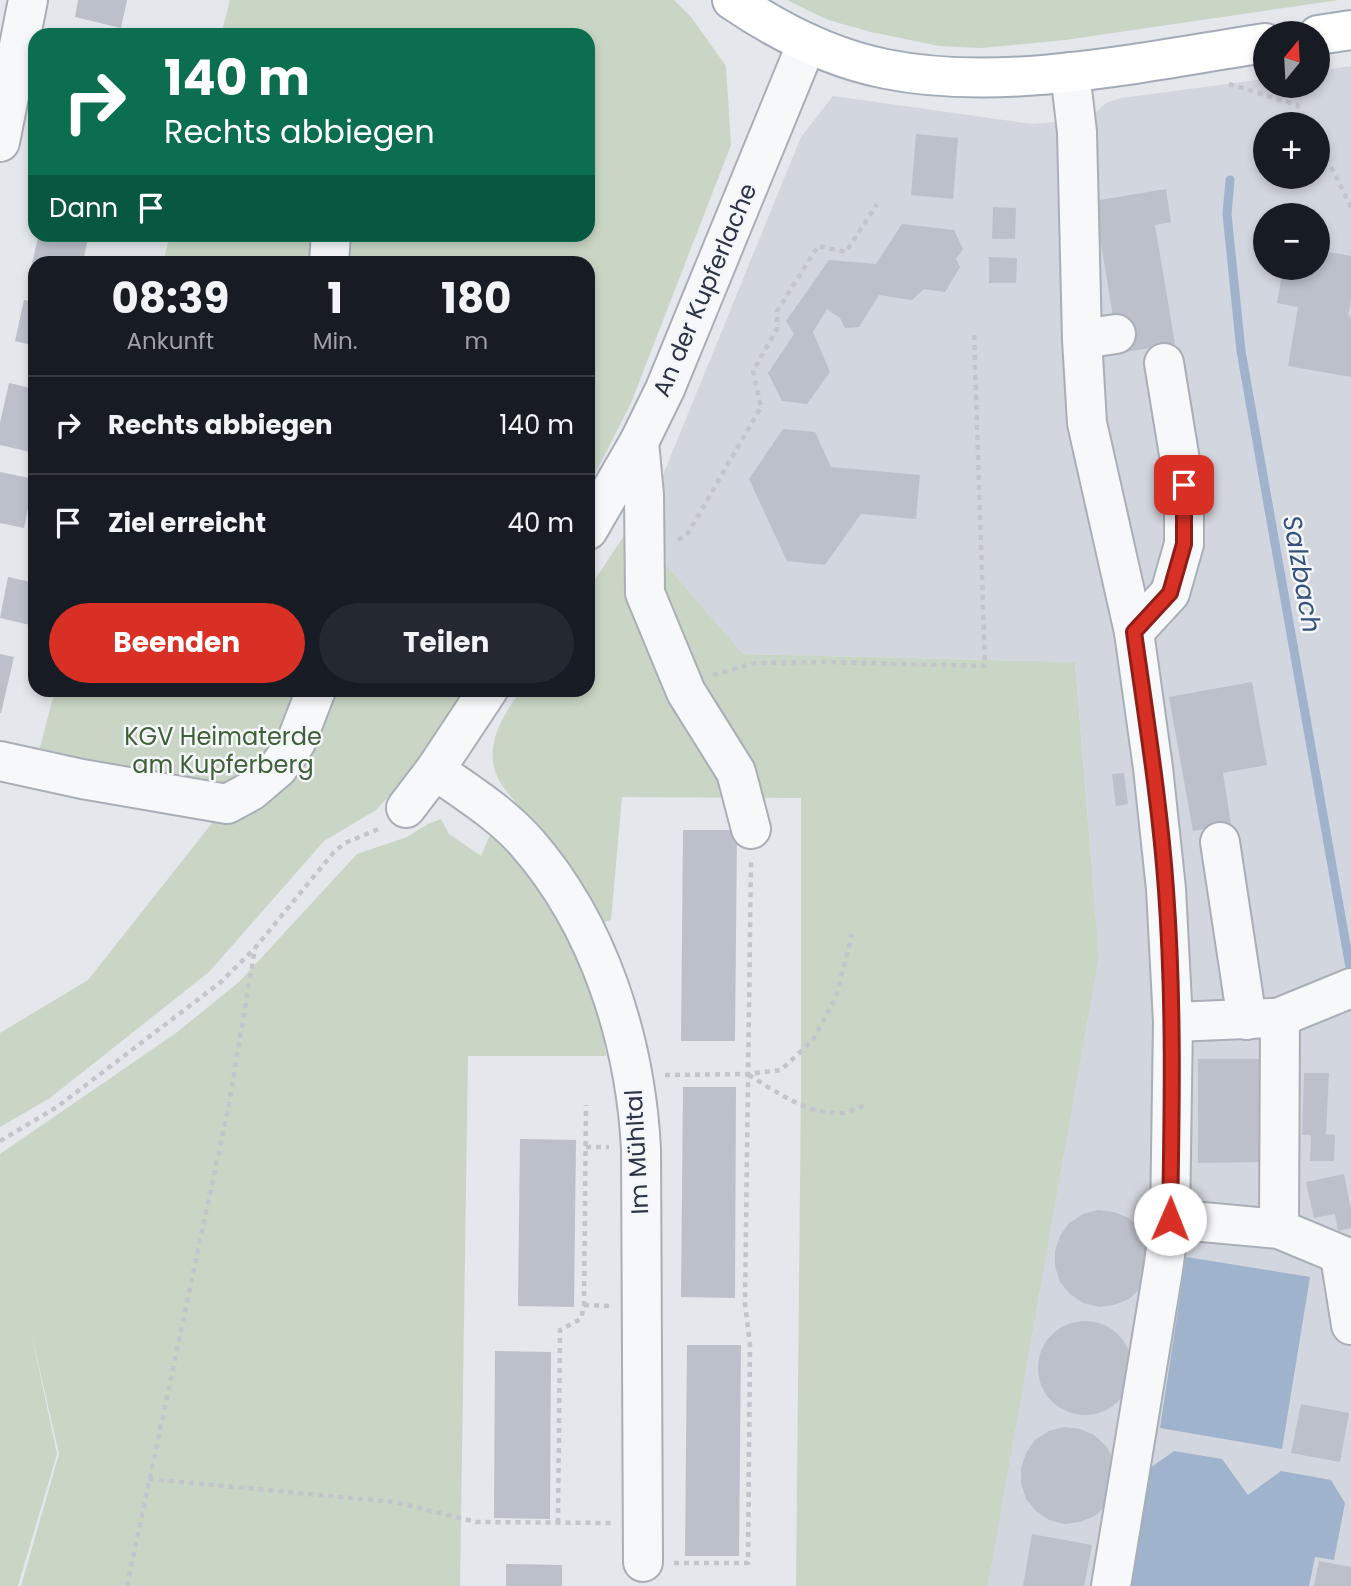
<!DOCTYPE html>
<html lang="de">
<head>
<meta charset="utf-8">
<style>
	body { margin:0; font-family:Poppins,sans-serif; background:#242831; color:#f1f3f6; height:100vh; display:flex; flex-direction:column; font-size:26px; white-space:nowrap }
	* { box-sizing:border-box; margin:0 }
	p { font-size:23px; color:#9ea1a6 }
	.icon { flex:none; width:38px; height:38px; fill:none; stroke:currentColor; stroke-width:2; stroke-linecap:round; stroke-linejoin:round }
	.map { position:relative; flex:1; overflow:hidden }
	.side { position:absolute; left:28px; top:256px; width:567px; height:441px; display:flex; flex-direction:column; background:#171b24; border-radius:21px; box-shadow:0 4px 10px #0003 }
	.side>* { flex:none }
	.guide { position:absolute; left:28px; top:28px; width:567px; height:214px; border-radius:21px; box-shadow:0 4px 10px #0003; background:#0b6e4f; color:#fff; overflow:hidden }
	.needle { width:46px; rotate:18deg }
	.fabs { position:absolute; left:1253px; top:21px; display:grid; gap:14px }
	.fabs a { display:grid; place-items:center; width:77px; height:77px; border-radius:50%; background:#171b24; box-shadow:0 4px 10px #0003; font-size:35px }
	.pin { position:absolute; display:grid; place-items:center; width:60px; height:60px; color:#fff; margin:-30px; border-radius:14px; box-shadow:0 4px 10px #0006 }
	.me { position:absolute; width:77px; margin:-38px; rotate:1deg; stroke-linejoin:round; filter:drop-shadow(0 0 5px #0008) }
	.turn { display:flex; align-items:center; gap:24px; height:147px; padding:0 21px; font-size:32px }
	.turn .icon { width:91px; height:91px; stroke-width:2.5 }
	.turn b { display:block; font-size:49px; line-height:60px }
	.then { display:flex; align-items:center; height:66px; padding:0 21px; background:#0003; gap:14px; font-size:26px }
	.eta { display:flex; justify-content:space-evenly; align-items:center; height:119px; text-align:center }
	.eta b { font-size:42px; font-weight:700; line-height:49px }
	.cta { display:flex; gap:14px; margin-top:auto; padding:14px 21px }
	.cta a { flex:1; height:80px; border-radius:42px; background:#d93025; color:#fff; font-size:28px; font-weight:700; line-height:80px; text-align:center }
	.cta a+a { background:#242831; color:#f1f3f6 }
	ul { padding:0; list-style:none }
	li { display:flex; align-items:center; gap:21px; height:98px; padding:0 21px; border-top:2px solid #363941 }
	li div { flex:1 }
	li b { display:block; font-size:26px }
	li em { font-style:normal }
	.map>svg:first-child { display:block }
	.built { fill:#d2d6de; fill-rule:evenodd }
	.green { fill:#c9d6c5 }
	.water { fill:#9fb4cc }
	.lines { fill:none; stroke-linecap:round; stroke-linejoin:round }
	.stream { stroke:#9fb4cc; stroke-width:9 }
	.building { fill:#bbc0ca }
	.minor-casing { stroke:#a9aeb7; stroke-width:42 }
	.major-casing { stroke:#a3abb8; stroke-width:42 }
	.path { stroke:#c2c5cb; stroke-width:4.5; stroke-dasharray:5 5; stroke-linecap:butt }
	.minor { stroke:#f7f8fa; stroke-width:38 }
	.major { stroke:#fff; stroke-width:38 }
	.route-casing { stroke:#8d1f18; stroke-width:18 }
	.route { stroke:#d93025; stroke-width:12 }
	.labels { text-anchor:middle; stroke-width:5; stroke-linejoin:round; paint-order:stroke }
	.street-label { font-size:24px; fill:#2b3445; stroke:#f4f6f9 }
	.park-label { font-size:24px; fill:#3f6138; stroke:#f4f6f9 }
	.water-label { font-size:26px; font-style:italic; fill:#34527a; stroke:#f4f6f9 }
</style>
</head>
<body>
<div class="map">
<svg width="1351" height="1586" viewBox="0 0 1351 1586">
	<rect width="100%" height="100%" fill="#e4e7ec"/>
	<path class="built" d="M1351,66V1586H988L1099,956L1075,662L743,654L661,559V480L801,137L833,96L1032,124L1055,122L1065,133L1088,126L1095,113L1106,103L1121,98L1265,79V86H1318V71ZM1265,124H1318V177H1265ZM1265,215H1318V268H1265Z"/>
	<g class="green">
		<path d="M230,0H674L691,17L726,66L731,145L631,403L588,488V262H163L170,235L588,234V35H221Z"/>
		<path d="M787,0H1339L1065,40L981,48L939,46L871,32L828,20Z"/>
		<path d="M661,480V559L743,654L1075,662L1099,956L988,1586H796L801,1087V798L622,797L611,920L566,933L584,970L600,1014L606,1056H468L460,1586H21L59,1454L30,1327L57,1454L18,1586H0V1154L176,1033L239,982L357,854L407,837L428,824L441,819L449,834L481,856L490,835L524,813C517,803 507,793 500,782C481,749 502,717 521,690H588V590Z"/>
		<path d="M55,690H467L423,759L376,810L324,841L209,972L50,1098L0,1127V1033L88,980L220,813L31,782Z"/>
	</g>
	<g class="water">
		<path d="M1186,1257L1310,1277L1282,1449L1160,1428Z"/>
		<path d="M1174,1451L1222,1459L1248,1495L1281,1471L1331,1480L1345,1503L1334,1560L1315,1557L1309,1586H1130L1150,1468Z"/>
	</g>
	<g class="lines">
		<path class="stream" d="M1230,180L1227,214L1241,351L1351,973"/>
	</g>
	<g class="building">
		<path d="M78,0H127L121,28L75,17Z"/>
		<path d="M916,134L958,138L953,199L911,195Z"/>
		<path d="M1166,189L1171,222L1155,225L1175,344L1119,353L1094,201Z"/>
		<path d="M993,207L1016,208L1015,239H992Z"/>
		<path d="M902,224L954,230L963,249L956,259L960,267L945,292L924,289L912,300L879,295L859,327L845,328L840,318L827,309L813,332L830,372L807,404L782,401L768,373L794,334L786,321L829,260L876,264Z"/>
		<path d="M39,234H89L83,262H35V273L30,272Z"/>
		<path d="M1318,250L1351,256V300L1348,316L1351,317V377L1288,366L1298,307L1277,303L1283,268H1318Z"/>
		<path d="M989,257L1017,258L1016,283H989Z"/>
		<path d="M24,300L35,302V346L15,341Z"/>
		<path d="M9,383L35,389V453L0,445V423Z"/>
		<path d="M783,429L815,432L831,467L920,475L916,519L861,514L825,565L787,561L749,479Z"/>
		<path d="M0,472L34,479L24,528L0,523Z"/>
		<path d="M8,577L35,583V602L30,625L0,618Z"/>
		<path d="M0,654L14,657L1,713H0Z"/>
		<path d="M1252,682L1267,765L1223,773L1231,824L1193,831L1169,697Z"/>
		<path d="M1124,773L1128,804L1116,806L1112,774Z"/>
		<path d="M683,830H737L735,1041H681Z"/>
		<path d="M1198,1059H1262V1162L1198,1163Z"/>
		<path d="M1304,1073H1329L1326,1134L1335,1135L1334,1161H1310L1311,1135H1302Z"/>
		<path d="M683,1087H736L735,1298L681,1297Z"/>
		<path d="M520,1139L576,1140L574,1307L518,1306Z"/>
		<path d="M1344,1174L1351,1210V1228L1338,1231L1335,1214L1314,1218L1306,1182Z"/>
		<path d="M1098,1210L1114,1212L1129,1218L1140,1229L1148,1243L1141,1288L1129,1299L1114,1305L1099,1307L1083,1303L1070,1294L1060,1282L1055,1266V1251L1060,1236L1069,1223L1083,1214Z"/>
		<circle cx="1085" cy="1368" r="47"/>
		<path d="M687,1345H741L739,1556H685Z"/>
		<path d="M495,1351L551,1352L550,1519L494,1518Z"/>
		<path d="M1301,1404L1349,1413L1340,1462L1291,1453Z"/>
		<path d="M1064,1427L1080,1429L1094,1435L1106,1446L1114,1460L1106,1505L1095,1516L1080,1522L1064,1524L1049,1520L1036,1511L1026,1499L1021,1483V1468L1026,1453L1035,1440L1049,1431Z"/>
		<path d="M1032,1534L1092,1545L1084,1586H1023Z"/>
		<path d="M1319,1561L1351,1567V1586H1314Z"/>
		<path d="M506,1564L562,1565V1586H506Z"/>
	</g>
	<g class="lines">
		<defs>
			<g id="minor">
				<path d="M1070,72L1077,132L1082,339L1087,423L1134,632L1153,768L1166,889L1173,1022L1170,1219L1163,1270L1111,1586"/>
				<path d="M0,142L28,0"/>
				<path d="M329,262L331,234"/>
				<path d="M1082,339L1116,334"/>
				<path d="M639,442L644,495L645,593L686,692L736,772L751,829"/>
				<path d="M588,530L639,442L665,389L807,43"/>
				<path d="M1134,632L1170,593L1184,544V485L1164,363"/>
				<path d="M0,761L82,779L227,804L251,791L278,768L296,742L316,690"/>
				<path d="M435,770C466,792 502,814 527,843C599,925 635,1040 641,1148L643,1562"/>
				<path d="M406,808L435,770L488,690"/>
				<path d="M1220,842L1247,1020"/>
				<path d="M1173,1022L1271,1018"/>
				<path d="M1170,1219L1279,1229L1351,1259"/>
				<path d="M1279,1229L1280,1017L1351,988"/>
				<path d="M1340,1256L1351,1325"/>
			</g>
			<g id="major">
				<path d="M732,0C779,32 830,58 886,69C1005,93 1146,61 1265,43"/>
				<path d="M1318,35L1351,30"/>
			</g>
		</defs>
		<use href="#minor" class="minor-casing"/>
		<use href="#major" class="major-casing"/>
		<g class="path">
			<path d="M1229,84L1297,105L1309,124"/>
			<path d="M1318,140L1351,207"/>
			<path d="M678,540L688,533L761,407L753,371L777,329V311L818,246L846,252L877,204"/>
			<path d="M713,675L755,663L828,662L985,666L974,333"/>
			<path d="M665,1075L748,1074L781,1070L813,1040L836,997L852,934"/>
			<path d="M749,1075C775,1091 809,1116 843,1113C849,1112 857,1108 864,1106"/>
			<path d="M0,1141L57,1107L221,982L255,948L334,852L345,843L381,828"/>
			<path d="M586,1147H609"/>
			<path d="M584,1305L611,1306"/>
			<path d="M149,1479L395,1502L476,1522L611,1523"/>
			<path d="M558,1523L560,1330L581,1319L584,1305L586,1105"/>
			<path d="M674,1563H748L750,1345L745,1303L751,859"/>
			<path d="M127,1586L229,1104L255,948"/>
		</g>
		<use href="#minor" class="minor"/>
		<use href="#major" class="major"/>
	</g>
	<g class="lines">
		<defs>
			<path id="route" d="M1170,1219C1172,1109 1174,999 1166,890C1160,804 1146,718 1134,632L1170,593L1184,544V485"/>
		</defs>
		<use href="#route" class="route-casing"/>
		<use href="#route" class="route"/>
	</g>
	<g class="labels">
		<g class="street-label">
			<text transform="translate(705 290) rotate(-67)" y="8">An der Kupferlache</text>
			<text transform="translate(637 1152) rotate(-93)" y="8">Im Mühltal</text>
		</g>
		<g class="park-label">
			<text x="223" y="745">KGV Heimaterde<tspan x="223" dy="28">am Kupferberg</tspan></text>
		</g>
		<g class="water-label">
			<text transform="translate(1302 574) rotate(80)" y="9">Salzbach</text>
		</g>
	</g>
</svg>
<div class="fabs">
<a><svg class="needle" viewBox="-14 -14 28 28"><path d="M0-13l5 13h-10z" fill="#e53935"/><path d="M0 13l5-13h-10z" fill="#9ea1a6"/></svg></a>
<a>+</a>
<a>−</a>
</div>
<div class="pin" style="left:1184px;top:485px;background:#d93025"><svg class="icon" aria-label="arrive" viewBox="0 0 24 24"><path d="M6 21V4h12l-3 4 3 4H6"/></svg></div>
<svg class="me" style="left:1170px;top:1219px" viewBox="-20 -20 40 40"><circle r="19" fill="#fff"/><path d="M0-13L10 11 0 6-10 11z" fill="#d93025"/></svg>
<div class="guide">
<div class="turn"><svg class="icon" aria-label="right" viewBox="0 0 24 24"><path d="M7 20v-9h11M14 6l5 5-5 5"/></svg><div><b>140 m</b>Rechts abbiegen</div></div>
<div class="then">Dann<svg class="icon" aria-label="arrive" viewBox="0 0 24 24"><path d="M6 21V4h12l-3 4 3 4H6"/></svg></div>
</div>
<section class="side">
<div class="eta">
<div><b>08:39</b><p>Ankunft</p></div>
<div><b>1</b><p>Min.</p></div>
<div><b>180</b><p>m</p></div>
</div>
<ul>
<li><svg class="icon" aria-label="right" viewBox="0 0 24 24"><path d="M7 20v-9h11M14 6l5 5-5 5"/></svg><div><b>Rechts abbiegen</b></div><em>140 m</em></li>
<li><svg class="icon" aria-label="arrive" viewBox="0 0 24 24"><path d="M6 21V4h12l-3 4 3 4H6"/></svg><div><b>Ziel erreicht</b></div><em>40 m</em></li>
</ul>
<div class="cta"><a>Beenden</a><a>Teilen</a></div>
</section>
</div>
</body>
</html>
